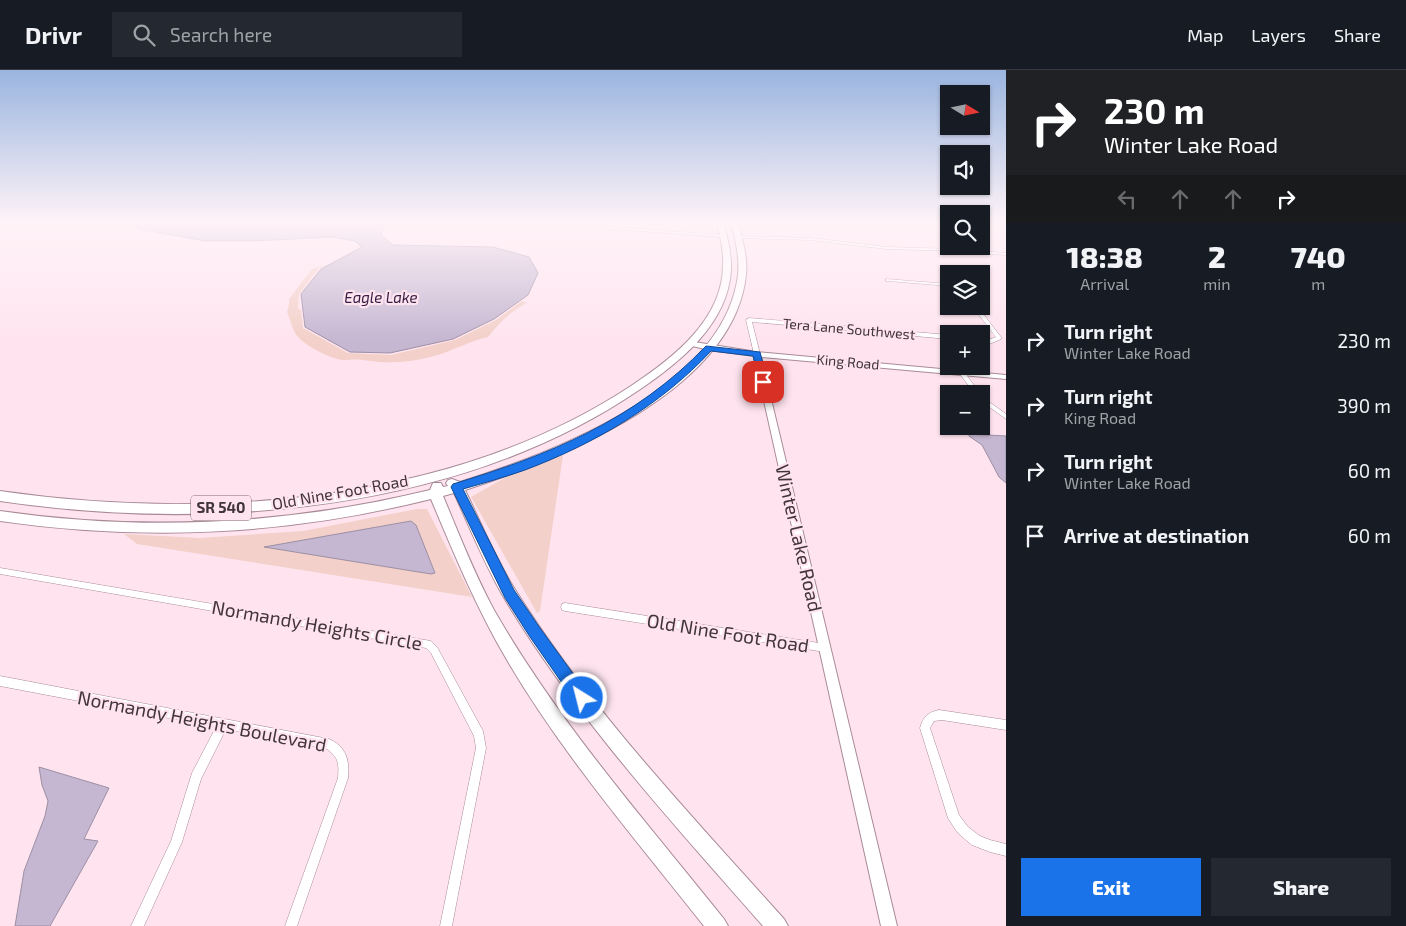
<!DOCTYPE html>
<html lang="en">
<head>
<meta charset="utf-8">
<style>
	body { margin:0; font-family:"Exo 2",sans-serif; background:#242831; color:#f1f3f6; height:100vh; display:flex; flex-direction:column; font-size:19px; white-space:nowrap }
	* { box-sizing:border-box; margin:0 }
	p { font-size:16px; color:#9ea1a6 }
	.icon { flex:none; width:28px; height:28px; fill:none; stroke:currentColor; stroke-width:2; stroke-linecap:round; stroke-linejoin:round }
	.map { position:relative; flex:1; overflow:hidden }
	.panel { display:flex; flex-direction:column; background:#171b24; width:400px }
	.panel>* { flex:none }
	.hud { background:#202124; color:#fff; overflow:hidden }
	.needle { width:32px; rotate:100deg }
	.buttons { position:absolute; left:940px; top:15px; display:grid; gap:10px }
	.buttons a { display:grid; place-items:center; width:50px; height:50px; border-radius:0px; background:#171b24; box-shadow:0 1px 4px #0004; font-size:25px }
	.pin { position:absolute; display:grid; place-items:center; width:42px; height:42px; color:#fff; margin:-21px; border-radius:10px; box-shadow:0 2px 8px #0006 }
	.me { position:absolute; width:55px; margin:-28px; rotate:324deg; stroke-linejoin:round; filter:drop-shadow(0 0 4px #0008) }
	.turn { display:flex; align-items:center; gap:18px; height:105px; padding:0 15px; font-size:22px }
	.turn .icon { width:65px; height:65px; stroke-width:2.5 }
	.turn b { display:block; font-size:35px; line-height:42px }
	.lanes { display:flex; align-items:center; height:48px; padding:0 15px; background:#0003; justify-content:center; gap:25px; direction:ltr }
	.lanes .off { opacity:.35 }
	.eta { display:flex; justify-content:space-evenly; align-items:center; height:85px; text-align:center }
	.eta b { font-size:30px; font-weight:800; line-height:35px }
	.primary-button { display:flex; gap:10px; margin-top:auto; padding:10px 15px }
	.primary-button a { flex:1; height:58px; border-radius:0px; background:#1a73e8; color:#fff; font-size:20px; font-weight:800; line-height:58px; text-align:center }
	.primary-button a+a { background:#242831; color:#f1f3f6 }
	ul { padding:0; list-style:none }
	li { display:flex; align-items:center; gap:15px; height:65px; padding:0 15px }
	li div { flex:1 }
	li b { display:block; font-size:19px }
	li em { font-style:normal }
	header { display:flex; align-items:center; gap:30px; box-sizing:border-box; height:70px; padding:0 25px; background:#171b24; border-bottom:1px solid #363941 }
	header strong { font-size:24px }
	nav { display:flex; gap:28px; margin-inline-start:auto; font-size:18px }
	.search { width:350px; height:45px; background:#242831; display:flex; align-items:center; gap:12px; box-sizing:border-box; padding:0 18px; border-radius:0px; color:#9ea1a6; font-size:19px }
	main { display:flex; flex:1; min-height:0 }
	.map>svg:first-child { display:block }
	.green { fill:#f3d0c9; fill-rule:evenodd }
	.water { fill:#c5b6d1; stroke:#9d8fa4 }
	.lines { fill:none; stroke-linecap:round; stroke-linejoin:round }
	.minor-casing { stroke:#a98a98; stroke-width:1 }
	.tertiary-casing { stroke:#a98a98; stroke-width:2 }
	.primary-casing { stroke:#a98a98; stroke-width:2 }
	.minor { fill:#fff; fill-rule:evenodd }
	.tertiary { fill:#fff; fill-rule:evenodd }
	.primary { fill:#fff; fill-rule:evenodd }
	.route { fill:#1a73e8; stroke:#114b97 }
	.labels { text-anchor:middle; stroke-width:4.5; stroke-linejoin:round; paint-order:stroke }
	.far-street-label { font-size:14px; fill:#41343a; stroke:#ffe4ef }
	.far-water-label { font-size:15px; font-style:italic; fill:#341d43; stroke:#ffe4ef }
	.shield { fill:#ffe4ef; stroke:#7a6970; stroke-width:1 }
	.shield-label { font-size:15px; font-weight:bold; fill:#41343a }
	.street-label { font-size:16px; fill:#41343a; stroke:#ffe4ef }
	.near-street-label { font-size:19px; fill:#41343a; stroke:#ffe4ef }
</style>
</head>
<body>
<header>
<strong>Drivr</strong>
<div class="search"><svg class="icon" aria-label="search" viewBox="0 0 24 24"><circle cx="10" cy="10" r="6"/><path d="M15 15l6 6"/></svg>Search here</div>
<nav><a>Map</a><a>Layers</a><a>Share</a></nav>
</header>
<main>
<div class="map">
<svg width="1006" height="856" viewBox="0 0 1006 856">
	<rect width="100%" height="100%" fill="#ffe4ef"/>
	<g class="green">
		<path d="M325,195L319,198L299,224L298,238L301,240L303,258L348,283L391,285L455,270L496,250L522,231L527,233C511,241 499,253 488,267C469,271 453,281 434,286C410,293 387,294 363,290C356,289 350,290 343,290C331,289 308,277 299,268C292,261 291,251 287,242L289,234V229L312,199Z"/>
		<path d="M563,385L540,541L537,543L471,427L508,406Z"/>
		<path d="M417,439H427L472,527L137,474L124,464L200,468L303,461ZM411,451L435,502L431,504L264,477Z"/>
	</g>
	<g class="water">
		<path d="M130,152H389L384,155L381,165L393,175L493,177L529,187L538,203L528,225L494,249L453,269L390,283L350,282L305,257L301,224L321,199L362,177L355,171L332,167L253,171H205L139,159Z"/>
		<path d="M969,364L1006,366V413L999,407L982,375L969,366Z"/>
		<path d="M411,451L416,455L435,503L431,504L264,477Z"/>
		<path d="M39,697L109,718L84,769L98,771L50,856H15L24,801L45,746L48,731L42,715Z"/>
	</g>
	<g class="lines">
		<defs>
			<g id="minor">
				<path d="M517,152H543L723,165L725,166L723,167Z"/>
				<path d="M886,152L934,154L940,152V155L934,156Z"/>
				<path d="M738,166L811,168L886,177L956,179L1006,183V185L956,181L886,179L811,170L736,168V167Z"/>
				<path d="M886,209L949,214V216L888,211H886Z"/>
				<path d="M972,236H977L1001,267V269L992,273L981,272V268L991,269L996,267Z"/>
				<path d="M749,248L949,265V269L752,252L760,284L757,286L754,284L746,250Z"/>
				<path d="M962,301L964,302L981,324H975L959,303Z"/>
				<path d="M981,326L1006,344V349L981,331Z"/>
				<path d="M0,498L431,571L437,577L483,661L486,678L452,856H440L476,678L474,666L431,583L426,578L0,504Z"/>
				<path d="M565,533L825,574L828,575L830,578L828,581L825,582L565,541L562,540L561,537L562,534Z"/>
				<path d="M0,606L329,669C346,676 350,691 348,708L297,856H285L338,708C339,694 339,688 327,679L226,659L201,709L182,772L144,856H131L171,771L192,703L216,657L0,616Z"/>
				<path d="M939,640L1006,650V660L942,650L934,651L930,658L959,745L968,757L980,766L990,770L1006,774V786L990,782L972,775L960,765L955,759L948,748L920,658C923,647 928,642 939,640Z"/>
			</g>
			<path id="tertiary" d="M688,271L757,282L1006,305V309L761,287L897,856H881L754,286L709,280L688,275Z"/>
			<g id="primary">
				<path d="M717,152H724C727,168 732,184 731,200C728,254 680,292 639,320C460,442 209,462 0,431V421C207,451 452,434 631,316C672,289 723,250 723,195C724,180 720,166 717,152Z"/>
				<path d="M731,152H738C742,169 748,187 746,205C734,321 560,389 465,420C481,453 495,487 514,518C590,639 689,743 784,849L788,856H763C671,751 575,647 503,526C484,493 470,458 454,423L443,426C459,464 474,503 494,540C558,652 644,749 724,849L728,856H704C636,770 563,685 507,590C477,539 454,484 431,429C287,465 147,472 0,451V441C146,462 286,455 430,420L433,413H441L443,417L448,416L446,413L448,410L452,409L460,412C553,383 724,318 738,205C740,187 735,169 731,152Z"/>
			</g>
		</defs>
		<use href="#minor" class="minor-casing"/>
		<use href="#tertiary" class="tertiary-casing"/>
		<use href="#primary" class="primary-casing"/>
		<use href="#minor" class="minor"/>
		<use href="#tertiary" class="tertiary"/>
		<use href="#primary" class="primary"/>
	</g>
	<linearGradient id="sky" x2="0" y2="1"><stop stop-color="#9ab5df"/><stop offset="0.56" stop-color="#fff3f8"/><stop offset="1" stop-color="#fff3f8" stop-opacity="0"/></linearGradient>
	<rect width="1006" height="272" fill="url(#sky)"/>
	<path class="route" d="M706,276L760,282L768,312L763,315L759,312L753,286L711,281C661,335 594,374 525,400C505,407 484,413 463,419L514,520L540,558L587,623L589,628L587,633L582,635L576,633L530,567L505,528L451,417L453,414C549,385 634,351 706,276Z"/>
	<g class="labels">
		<g class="far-street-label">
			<text transform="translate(849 259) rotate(5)" y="5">Tera Lane Southwest</text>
			<text transform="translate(848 292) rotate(5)" y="5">King Road</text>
		</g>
		<g class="far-water-label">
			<text x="381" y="233">Eagle Lake</text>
		</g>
		<rect class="shield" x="191" y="425.5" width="60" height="25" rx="4"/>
		<g class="shield-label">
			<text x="221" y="443">SR 540</text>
		</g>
		<g class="street-label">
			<text transform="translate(340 422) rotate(-10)" y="6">Old Nine Foot Road</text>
		</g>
		<g class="near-street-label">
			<text transform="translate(799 468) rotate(77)" y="7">Winter Lake Road</text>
			<text transform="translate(317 555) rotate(10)" y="7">Normandy Heights Circle</text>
			<text transform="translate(728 563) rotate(9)" y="7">Old Nine Foot Road</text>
			<text transform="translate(202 651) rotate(11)" y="7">Normandy Heights Boulevard</text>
		</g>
	</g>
</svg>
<div class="buttons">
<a><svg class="needle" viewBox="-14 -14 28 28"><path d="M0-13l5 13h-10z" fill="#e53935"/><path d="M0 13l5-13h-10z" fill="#9ea1a6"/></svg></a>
<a><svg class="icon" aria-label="sound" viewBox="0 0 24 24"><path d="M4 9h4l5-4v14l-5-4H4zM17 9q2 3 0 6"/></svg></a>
<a><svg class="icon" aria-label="search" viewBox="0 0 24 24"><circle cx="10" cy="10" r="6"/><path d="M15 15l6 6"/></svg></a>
<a><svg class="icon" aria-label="layers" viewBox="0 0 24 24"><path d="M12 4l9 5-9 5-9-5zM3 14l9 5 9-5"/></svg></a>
<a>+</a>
<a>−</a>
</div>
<div class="pin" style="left:763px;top:312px;background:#d93025"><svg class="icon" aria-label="arrive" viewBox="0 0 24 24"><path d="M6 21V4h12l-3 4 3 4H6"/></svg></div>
<svg class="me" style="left:582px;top:628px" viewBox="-20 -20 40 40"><circle r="17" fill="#1a73e8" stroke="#fff" stroke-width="3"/><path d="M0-11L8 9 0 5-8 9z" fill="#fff"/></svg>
</div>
<section class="panel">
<div class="hud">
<div class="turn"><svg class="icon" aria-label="right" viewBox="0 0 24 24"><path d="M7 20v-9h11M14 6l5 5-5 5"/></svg><div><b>230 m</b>Winter Lake Road</div></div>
<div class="lanes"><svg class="icon off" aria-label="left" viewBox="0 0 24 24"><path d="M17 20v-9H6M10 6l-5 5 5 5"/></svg><svg class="icon off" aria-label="ahead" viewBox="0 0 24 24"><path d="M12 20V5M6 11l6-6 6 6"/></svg><svg class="icon off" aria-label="ahead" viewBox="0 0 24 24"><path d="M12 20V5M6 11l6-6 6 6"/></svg><svg class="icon" aria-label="right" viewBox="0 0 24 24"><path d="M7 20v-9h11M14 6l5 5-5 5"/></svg></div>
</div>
<div class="eta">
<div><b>18:38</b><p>Arrival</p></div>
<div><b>2</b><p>min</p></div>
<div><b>740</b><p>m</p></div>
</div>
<ul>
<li><svg class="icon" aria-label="right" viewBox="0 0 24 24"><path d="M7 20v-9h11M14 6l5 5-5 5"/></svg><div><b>Turn right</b><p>Winter Lake Road</p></div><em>230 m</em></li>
<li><svg class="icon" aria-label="right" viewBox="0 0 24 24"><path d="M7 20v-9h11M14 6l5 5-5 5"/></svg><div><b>Turn right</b><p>King Road</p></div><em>390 m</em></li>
<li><svg class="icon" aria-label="right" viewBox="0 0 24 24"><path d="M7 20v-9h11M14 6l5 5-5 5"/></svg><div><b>Turn right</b><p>Winter Lake Road</p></div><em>60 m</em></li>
<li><svg class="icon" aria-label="arrive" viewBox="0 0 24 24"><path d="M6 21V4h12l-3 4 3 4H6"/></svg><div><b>Arrive at destination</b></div><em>60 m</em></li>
</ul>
<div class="primary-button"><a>Exit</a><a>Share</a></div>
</section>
</main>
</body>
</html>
